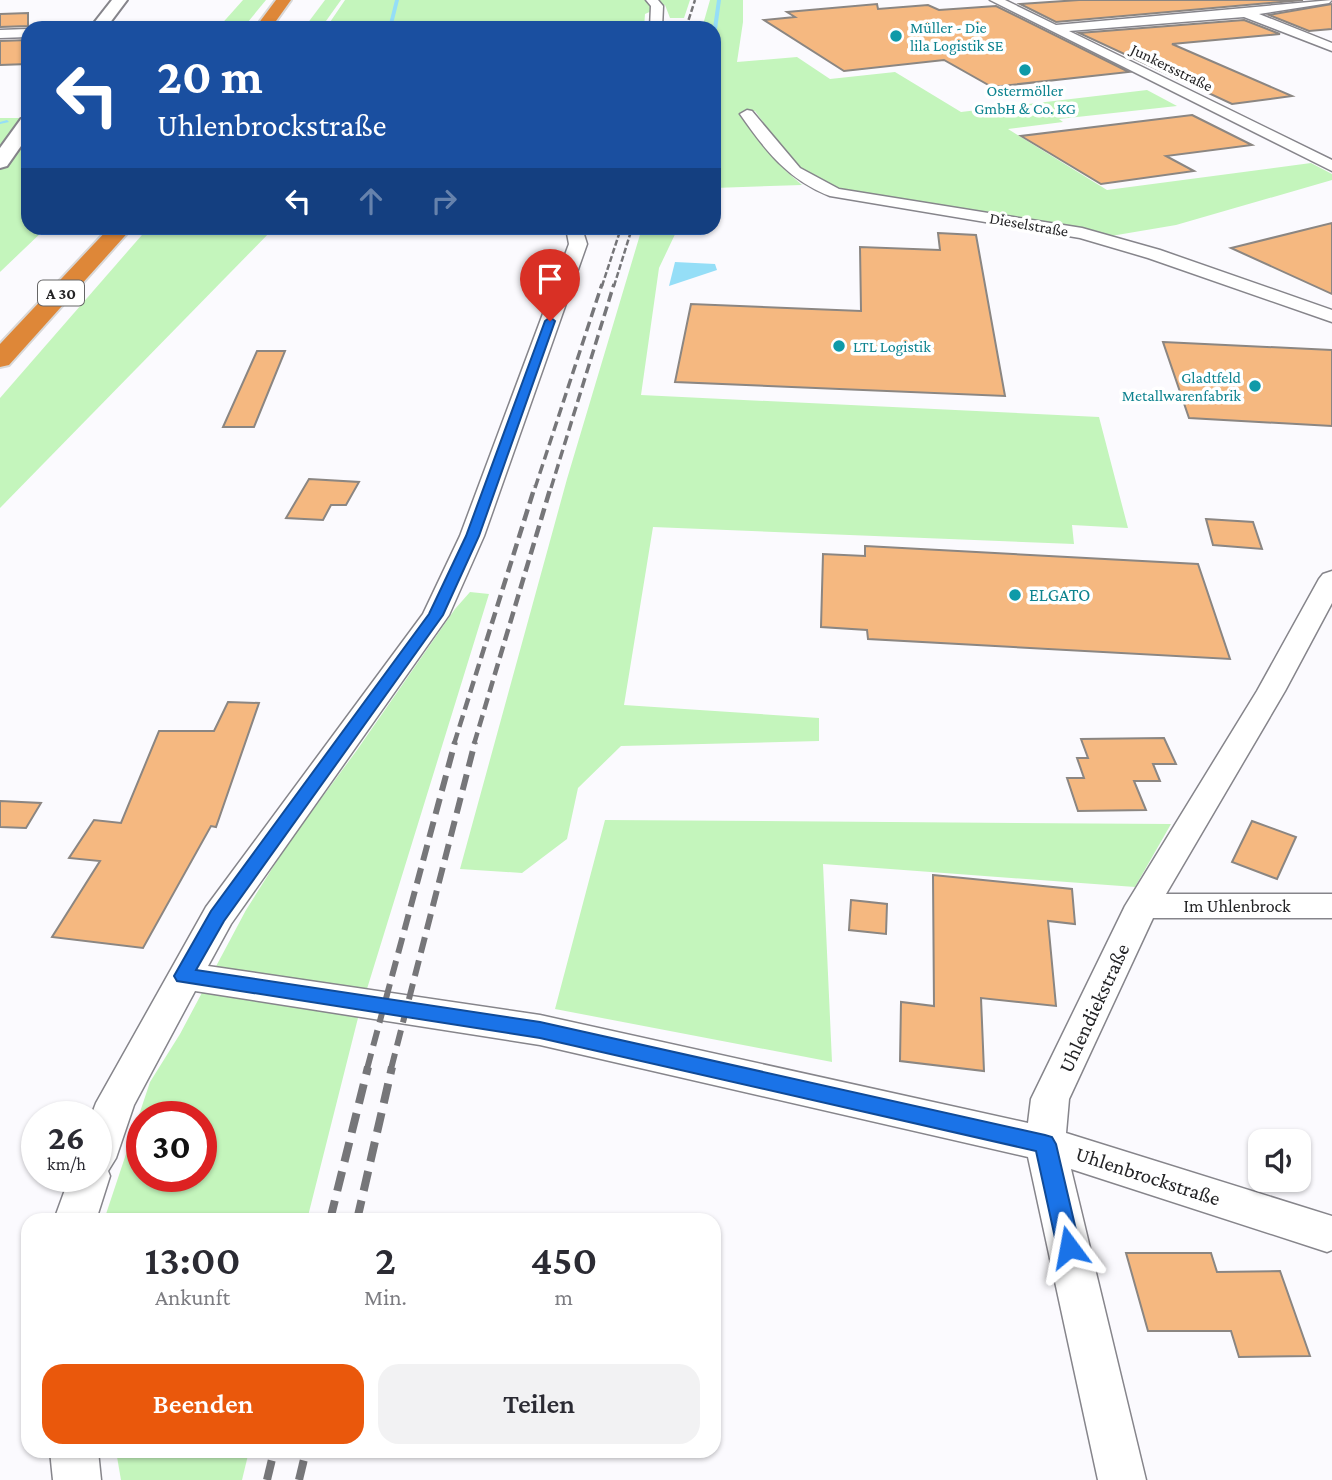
<!DOCTYPE html>
<html lang="de">
<head>
<meta charset="utf-8">
<style>
	body { margin:0; font-family:"Crimson Pro",serif; background:#f2f2f3; color:#2b2b33; height:100vh; display:flex; flex-direction:column; font-size:26px; white-space:nowrap }
	* { box-sizing:border-box; margin:0 }
	p { font-size:23px; color:#7c7c81 }
	.icon { flex:none; width:38px; height:38px; fill:none; stroke:currentColor; stroke-width:2; stroke-linecap:round; stroke-linejoin:round }
	.map { position:relative; flex:1; overflow:hidden }
	.side { position:absolute; left:21px; top:1213px; width:700px; height:245px; display:flex; flex-direction:column; background:#fff; border-radius:21px; box-shadow:0 2px 5px #0004 }
	.side>* { flex:none }
	.banner { position:absolute; left:21px; top:21px; width:700px; height:214px; border-radius:21px; box-shadow:0 2px 5px #0004; background:#1a4fa0; color:#fff; overflow:hidden }
	.fabs { position:absolute; left:1248px; top:1129px; display:grid; gap:14px }
	.fabs a { display:grid; place-items:center; width:63px; height:63px; border-radius:14px; background:#fff; box-shadow:0 2px 5px #0004; font-size:35px }
	.speed { position:absolute; left:21px; top:1101px; display:flex; gap:14px; font-size:35px; font-weight:700; text-align:center }
	.speed>* { display:grid; place-content:center; width:91px; height:91px; border-radius:50%; background:#fff; box-shadow:0 2px 5px #0004; line-height:1 }
	.speed small { font-size:18px; font-weight:400 }
	.speed .limit { border:10px solid #d22; background:#fff; color:#111 }
	.pin { position:absolute; display:grid; place-items:center; width:60px; height:60px; color:#fff; margin:-72px -30px; border-radius:50% 50% 50% 0; rotate:-45deg; box-shadow:0 0 7px #0007 }
	.pin .icon { rotate:45deg }
	.me { position:absolute; width:77px; margin:-38px; rotate:347deg; stroke-linejoin:round; filter:drop-shadow(0 0 5px #0008) }
	.turn { display:flex; align-items:center; gap:24px; height:147px; padding:0 21px; font-size:32px }
	.turn .icon { width:91px; height:91px; stroke-width:2.5 }
	.turn b { display:block; font-size:49px; line-height:60px }
	.lanes { display:flex; align-items:center; height:66px; padding:0 21px; background:#0003; justify-content:center; gap:35px; direction:ltr }
	.lanes .off { opacity:.35 }
	.eta { display:flex; justify-content:space-evenly; align-items:center; height:119px; text-align:center }
	.eta b { font-size:42px; font-weight:600; line-height:49px }
	.cta { display:flex; gap:14px; margin-top:auto; padding:14px 21px }
	.cta a { flex:1; height:80px; border-radius:21px; background:#ea580c; color:#fff; font-size:28px; font-weight:600; line-height:80px; text-align:center }
	.cta a+a { background:#f2f2f3; color:#2b2b33 }
	.map>svg:first-child { display:block }
	.green { fill:#c4f5bc; fill-rule:evenodd }
	.water { fill:#95def7 }
	.lines { fill:none; stroke-linecap:round; stroke-linejoin:round }
	.stream { fill:#95def7; fill-rule:evenodd }
	.building { fill:#f5b880; stroke:#8b8682; stroke-width:2 }
	.minor-casing { stroke:#86858b; stroke-width:3 }
	.secondary-casing { stroke:#86858b; stroke-width:4 }
	.motorway-casing { stroke:#d8d8d8; stroke-width:4 }
	.minor { fill:#fff; fill-rule:evenodd }
	.secondary { fill:#fff; fill-rule:evenodd }
	.motorway { fill:#de8738; fill-rule:evenodd }
	.rail-far4 { stroke:#767679; stroke-width:2.5; stroke-dasharray:6 2.5; stroke-linecap:butt }
	.rail-far3 { stroke:#767679; stroke-width:3.5; stroke-dasharray:10 5; stroke-linecap:butt }
	.rail-far2 { stroke:#767679; stroke-width:4.5; stroke-dasharray:12 6; stroke-linecap:butt }
	.rail-far1 { stroke:#767679; stroke-width:6; stroke-dasharray:16 8; stroke-linecap:butt }
	.rail { stroke:#767679; stroke-width:8; stroke-dasharray:20 10; stroke-linecap:butt }
	.route { fill:#1a73e8; stroke:#114b97; stroke-width:2 }
	.culture-dot { fill:#0f9aa8; stroke:#fff; stroke-width:2.5 }
	.labels { text-anchor:middle; stroke-width:7; stroke-linejoin:round; paint-order:stroke }
	.far-culture-label { font-size:16px; fill:#0d838f; stroke:#fff; text-anchor:start }
	.far-street-label { font-size:16px; fill:#242426; stroke:#fff }
	.shield { fill:#fff; stroke:#666667; stroke-width:2 }
	.shield-label { font-size:16px; font-weight:bold; fill:#242426 }
	.culture-label { font-size:18px; fill:#0d838f; stroke:#fff; text-anchor:start }
	.street-label { font-size:18px; fill:#242426; stroke:#fff }
	.near-street-label { font-size:21px; fill:#242426; stroke:#fff }
</style>
</head>
<body>
<div class="map">
<svg width="1332" height="1480" viewBox="0 0 1332 1480">
	<rect width="100%" height="100%" fill="#fbfafe"/>
	<g class="green">
		<path d="M243,0H266L243,28H218Z"/>
		<path d="M325,0H341L321,28H304Z"/>
		<path d="M345,0H690L684,18H670L665,5L645,14L644,28H326Z"/>
		<path d="M710,0H743V22L737,62L797,57L830,79L895,72L961,112L1147,90L1177,106L1059,119L1063,122L1008,129L1107,190L1311,163L1332,174V180L1176,225L1111,236L1050,222L862,194L827,185L797,169L755,111L743,114L786,171L802,185L714,188V28H702Z"/>
		<path d="M0,118H28V228H46L0,272Z"/>
		<path d="M148,228H274L0,508V398Z"/>
		<path d="M642,228H678L659,268L641,395L1099,417L1128,528L1072,525L1074,544L653,527L624,705L819,718V741L621,746L578,788L567,839L522,873L460,869L567,479Z"/>
		<path d="M470,592L489,594L358,1018L307,1220H104L150,1082L180,1034L246,910L287,845L357,750L455,609ZM142,1116H201V1176H142Z"/>
		<path d="M605,820L1171,824L1135,887L823,864L832,1062L555,1009Z"/>
		<path d="M116,1451H249L242,1480H121Z"/>
	</g>
	<path class="water" d="M675,262L715,264L717,270L669,286Z"/>
	<g class="lines">
		<g class="stream">
			<path d="M395,0H399L392,28H388Z"/>
			<path d="M717,0H721L716,37L714,38L713,28Z"/>
			<path d="M7,120L9,122L0,124V122Z"/>
		</g>
	</g>
	<g class="building">
		<path d="M1079,0H1303L1056,22L1020,4Z"/>
		<path d="M877,4L878,9L928,5L939,10L996,6L1129,72L992,87L944,60L844,71L764,20L795,17L787,12Z"/>
		<path d="M1332,4V29L1309,31L1269,15Z"/>
		<path d="M28,13V26L0,27V14Z"/>
		<path d="M1244,20L1280,34L1172,44L1292,96L1232,104L1079,33Z"/>
		<path d="M28,40V64L0,65V41Z"/>
		<path d="M1192,115L1252,145L1166,156L1194,171L1101,184L1021,136Z"/>
		<path d="M1332,223V294L1231,248Z"/>
		<path d="M938,233L976,235L1005,396L675,382L691,304L861,311L860,247L940,250Z"/>
		<path d="M1163,342L1332,350V426L1189,418Z"/>
		<path d="M257,351H285L254,427H223Z"/>
		<path d="M309,479L359,482L346,505H331L323,520L286,518Z"/>
		<path d="M1206,519L1253,522L1262,549L1213,545Z"/>
		<path d="M865,546L1198,564L1230,659L868,639L867,630L821,627L823,554L865,556Z"/>
		<path d="M228,702L259,703L216,827L211,826L143,948L52,937L100,861L69,858L94,820L121,823L159,731H214Z"/>
		<path d="M1164,738L1176,764H1153L1160,781H1134L1146,810L1078,811L1067,778H1084L1077,758H1088L1081,739Z"/>
		<path d="M0,801L41,803L26,828L0,827Z"/>
		<path d="M1252,821L1296,837L1277,879L1232,862Z"/>
		<path d="M933,875L1072,889L1075,924L1048,921L1056,1006L981,998L984,1071L900,1061L901,1002L934,1006Z"/>
		<path d="M851,900L887,904L886,934L849,930Z"/>
		<path d="M1126,1253H1211L1217,1272L1280,1271L1310,1356L1239,1357L1231,1331H1148Z"/>
	</g>
	<g class="lines">
		<defs>
			<g id="minor">
				<path d="M646,0H658L663,6L662,28H650L651,6Z"/>
				<path d="M990,0H1005L1056,25L1332,0L1329,3L1259,14L1332,43V51L1244,17L1069,31L1332,160V171Z"/>
				<path d="M28,29V37L0,38V30Z"/>
				<path d="M747,110L752,111L800,168L839,189L1082,228L1160,250L1332,310V322L1148,258L1080,238L830,196C788,180 765,150 740,114Z"/>
				<path d="M566,228H582L587,244L484,536L449,615L231,924L208,966L540,1015L1028,1123L1031,1099L1125,906L1257,691L1319,579L1323,574L1332,571V603L1285,691L1166,894H1332V918H1153L1069,1099L1066,1133L1332,1216V1250L1327,1252L1071,1169L1146,1480H1098L1028,1157L540,1045L195,991L134,1105L116,1158L108,1171L110,1176L96,1220H54L70,1176H96V1116H91L96,1103L206,907L423,614L460,536L569,244Z"/>
				<path d="M50,1451H98L101,1480H53Z"/>
			</g>
			<g id="secondary">
				<path d="M112,0H127L106,28H90Z"/>
				<path d="M28,117V136L7,166L0,168V148L21,119Z"/>
			</g>
			<g id="motorway">
				<path d="M276,0H291L271,28H255Z"/>
				<path d="M109,228H132L9,365L0,367V344Z"/>
			</g>
		</defs>
		<use href="#minor" class="minor-casing"/>
		<use href="#secondary" class="secondary-casing"/>
		<use href="#motorway" class="motorway-casing"/>
		<use href="#minor" class="minor"/>
		<use href="#secondary" class="secondary"/>
		<use href="#motorway" class="motorway"/>
		<g class="rail-far4">
			<path d="M686,28L695,0"/>
			<path d="M602,286L621,228"/>
			<path d="M614,286L632,228"/>
		</g>
		<g class="rail-far3">
			<path d="M535,488L602,284"/>
			<path d="M551,488L614,284"/>
		</g>
		<g class="rail-far2">
			<path d="M454,744L535,486"/>
			<path d="M474,744L551,486"/>
		</g>
		<g class="rail-far1">
			<path d="M367,1069L455,742"/>
			<path d="M391,1069L475,742"/>
		</g>
		<g class="rail">
			<path d="M330,1220L368,1067"/>
			<path d="M357,1220L392,1067"/>
			<path d="M267,1480L274,1451"/>
			<path d="M299,1480L306,1451"/>
		</g>
	</g>
	<path class="route" d="M550,317L555,321L479,536L443,615L224,921L196,970L540,1022L1045,1135L1052,1137L1056,1144L1080,1247L1077,1254L1069,1257L1061,1254L1057,1247L1036,1151L540,1038L177,981L174,976L211,911L429,614L466,536L545,321Z"/>
	<g class="culture-dot">
		<circle cx="896" cy="36" r="7"/>
		<circle cx="1025" cy="70" r="7"/>
		<circle cx="839" cy="346" r="7"/>
		<circle cx="1255" cy="386" r="7"/>
		<circle cx="1015" cy="595" r="7"/>
	</g>
	<g class="labels">
		<g class="far-culture-label">
			<text x="910" y="33">Müller - Die<tspan x="910" dy="18">lila Logistik SE</tspan></text>
			<text x="1025" y="96" text-anchor="middle">Ostermöller<tspan x="1025" dy="18">GmbH &amp; Co. KG</tspan></text>
			<text x="853" y="352">LTL Logistik</text>
			<text x="1241" y="383" text-anchor="end">Gladtfeld<tspan x="1241" dy="18">Metallwarenfabrik</tspan></text>
		</g>
		<g class="far-street-label">
			<text transform="translate(1172 67) rotate(26)" y="6">Junkersstraße</text>
			<text transform="translate(1029 224) rotate(10)" y="6">Dieselstraße</text>
		</g>
		<rect class="shield" x="38" y="280.5" width="46" height="25" rx="5"/>
		<g class="shield-label">
			<text x="61" y="299">A 30</text>
		</g>
		<g class="culture-label">
			<text x="1029" y="601">ELGATO</text>
		</g>
		<g class="street-label">
			<text x="1237" y="912">Im Uhlenbrock</text>
		</g>
		<g class="near-street-label">
			<text transform="translate(1094 1008) rotate(-65)" y="7">Uhlendiekstraße</text>
			<text transform="translate(1148 1176) rotate(18)" y="7">Uhlenbrockstraße</text>
		</g>
	</g>
</svg>
<div class="fabs">
<a><svg class="icon" aria-label="sound" viewBox="0 0 24 24"><path d="M4 9h4l5-4v14l-5-4H4zM17 9q2 3 0 6"/></svg></a>
</div>
<div class="speed"><div>26<small>km/h</small></div><div class="limit">30</div></div>
<div class="pin" style="left:550px;top:321px;background:#d93025"><svg class="icon" aria-label="arrive" viewBox="0 0 24 24"><path d="M6 21V4h12l-3 4 3 4H6"/></svg></div>
<svg class="me" style="left:1069px;top:1247px" viewBox="-20 -20 40 40"><path d="M0-17L14 15 0 8-14 15z" fill="#1a73e8" stroke="#fff" stroke-width="4"/></svg>
<div class="banner">
<div class="turn"><svg class="icon" aria-label="left" viewBox="0 0 24 24"><path d="M17 20v-9H6M10 6l-5 5 5 5"/></svg><div><b>20 m</b>Uhlenbrockstraße</div></div>
<div class="lanes"><svg class="icon" aria-label="left" viewBox="0 0 24 24"><path d="M17 20v-9H6M10 6l-5 5 5 5"/></svg><svg class="icon off" aria-label="ahead" viewBox="0 0 24 24"><path d="M12 20V5M6 11l6-6 6 6"/></svg><svg class="icon off" aria-label="right" viewBox="0 0 24 24"><path d="M7 20v-9h11M14 6l5 5-5 5"/></svg></div>
</div>
<section class="side">
<div class="eta">
<div><b>13:00</b><p>Ankunft</p></div>
<div><b>2</b><p>Min.</p></div>
<div><b>450</b><p>m</p></div>
</div>
<div class="cta"><a>Beenden</a><a>Teilen</a></div>
</section>
</div>
</body>
</html>
